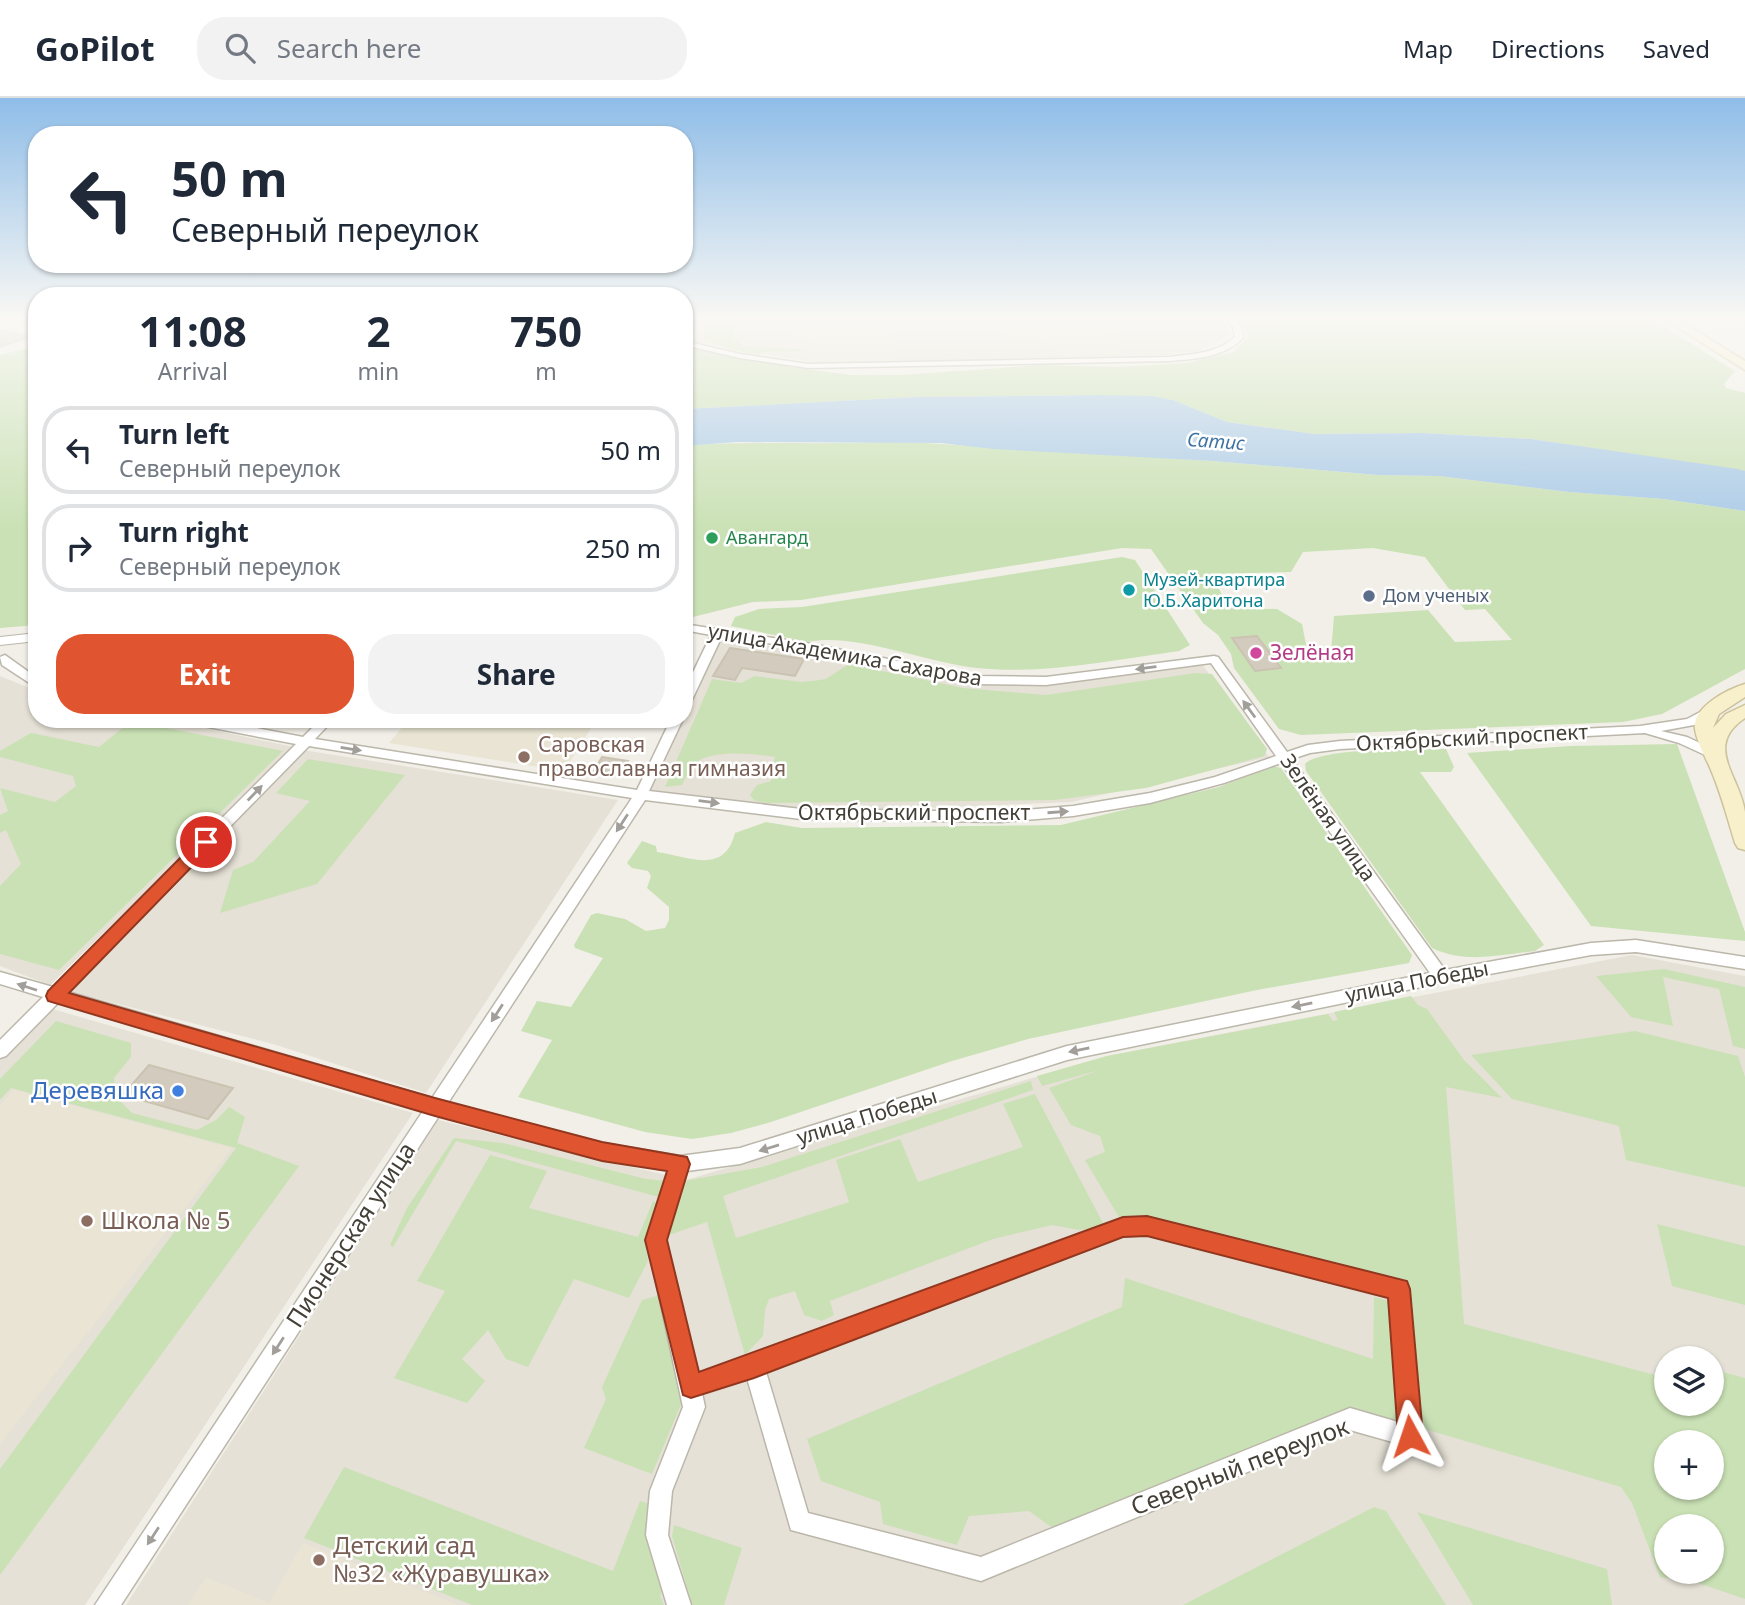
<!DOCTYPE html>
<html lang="en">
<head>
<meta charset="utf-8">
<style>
	body { margin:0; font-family:"Noto Sans",sans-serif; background:#f2f2f3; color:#1f2937; height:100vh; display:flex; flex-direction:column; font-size:26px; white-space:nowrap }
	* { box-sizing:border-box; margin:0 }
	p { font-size:23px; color:#747a83 }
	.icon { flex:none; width:38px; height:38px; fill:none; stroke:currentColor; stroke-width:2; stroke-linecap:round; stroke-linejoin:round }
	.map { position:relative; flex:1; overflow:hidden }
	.drawer { position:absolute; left:28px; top:189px; width:665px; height:441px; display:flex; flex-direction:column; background:#fff; border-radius:28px; box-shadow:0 2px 5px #0004 }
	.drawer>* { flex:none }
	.banner { position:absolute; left:28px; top:28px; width:665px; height:147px; border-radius:28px; box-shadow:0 2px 5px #0004; background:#fff; color:#1f2937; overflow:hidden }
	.fabs { position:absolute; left:1654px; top:1248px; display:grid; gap:14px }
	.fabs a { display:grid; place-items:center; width:70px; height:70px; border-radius:50%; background:#fff; box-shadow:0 2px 5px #0004; font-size:35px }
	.pin { position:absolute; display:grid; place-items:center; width:60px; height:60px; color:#fff; margin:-30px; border:4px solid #fff; border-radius:50%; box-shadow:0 2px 7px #0007 }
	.me { position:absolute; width:77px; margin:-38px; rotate:355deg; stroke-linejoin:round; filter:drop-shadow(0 0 5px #0008) }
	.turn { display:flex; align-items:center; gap:24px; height:147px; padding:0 28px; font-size:32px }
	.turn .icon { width:91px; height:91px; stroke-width:2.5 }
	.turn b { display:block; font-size:49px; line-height:60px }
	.eta { display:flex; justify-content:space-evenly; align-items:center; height:119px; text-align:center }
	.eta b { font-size:42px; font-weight:700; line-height:49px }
	.primary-button { display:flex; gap:14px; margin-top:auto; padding:14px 28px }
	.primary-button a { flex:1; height:80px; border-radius:28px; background:#e05530; color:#fff; font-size:28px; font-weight:700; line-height:80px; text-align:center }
	.primary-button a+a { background:#f2f2f3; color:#1f2937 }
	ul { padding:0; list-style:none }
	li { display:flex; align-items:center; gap:21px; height:88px; margin:0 14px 10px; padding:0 14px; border:4px solid #e0e1e3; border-radius:28px }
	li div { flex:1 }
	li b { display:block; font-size:26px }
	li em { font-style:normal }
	header { display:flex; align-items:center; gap:42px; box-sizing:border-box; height:98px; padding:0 35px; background:#fff; border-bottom:2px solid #e0e1e3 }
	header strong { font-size:33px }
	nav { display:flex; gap:38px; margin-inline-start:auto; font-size:24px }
	.search { width:490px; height:63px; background:#f2f2f3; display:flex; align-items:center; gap:18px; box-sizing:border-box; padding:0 24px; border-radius:28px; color:#747a83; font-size:26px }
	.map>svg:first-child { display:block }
	.residential { fill:#e5e1d6; fill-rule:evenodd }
	.education { fill:#e9e4d3 }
	.green { fill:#cae1b5; fill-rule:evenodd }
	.water { fill:#abcbe7 }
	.building { fill:#d2cbbe; stroke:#cbc3b2; stroke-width:2 }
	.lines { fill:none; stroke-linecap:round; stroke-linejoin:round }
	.minor-casing { stroke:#bcb7ab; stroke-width:3 }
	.tertiary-casing { stroke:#bcb7ab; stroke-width:2 }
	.secondary-casing { stroke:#ccc29c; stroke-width:3 }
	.minor { fill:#fff; fill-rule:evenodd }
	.tertiary { fill:#fff; fill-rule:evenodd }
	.secondary { fill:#f8efcb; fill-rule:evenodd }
	.oneway { fill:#a29f9b }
	.route { fill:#e05530; stroke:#92371f; stroke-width:2 }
	.leisure-dot { fill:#2e9e5b; stroke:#fff; stroke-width:2.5 }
	.culture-dot { fill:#0f9aa8; stroke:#fff; stroke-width:2.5 }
	.service-dot { fill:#5c6f8a; stroke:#fff; stroke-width:2.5 }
	.hotel-dot { fill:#d1479c; stroke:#fff; stroke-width:2.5 }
	.education-dot { fill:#8d6e63; stroke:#fff; stroke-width:2.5 }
	.shop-dot { fill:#3f7fe0; stroke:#fff; stroke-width:2.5 }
	.labels { text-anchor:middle; stroke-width:5; stroke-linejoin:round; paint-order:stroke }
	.far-leisure-label { font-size:18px; fill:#27864d; stroke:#fff; text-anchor:start }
	.far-culture-label { font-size:18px; fill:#0d838f; stroke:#fff; text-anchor:start }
	.far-service-label { font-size:18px; fill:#4e5e75; stroke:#fff; text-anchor:start }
	.far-water-label { font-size:19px; font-style:italic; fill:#3d72a2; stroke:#fff }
	.hotel-label { font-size:21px; fill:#b23c85; stroke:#fff; text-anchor:start }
	.street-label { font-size:21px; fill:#443f37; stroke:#fff }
	.education-label { font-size:21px; fill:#785e54; stroke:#fff; text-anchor:start }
	.near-shop-label { font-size:24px; fill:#366cbe; stroke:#fff; text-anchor:end }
	.near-education-label { font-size:24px; fill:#785e54; stroke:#fff; text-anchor:start }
	.near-street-label { font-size:24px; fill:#443f37; stroke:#fff }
</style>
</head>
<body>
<header>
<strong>GoPilot</strong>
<div class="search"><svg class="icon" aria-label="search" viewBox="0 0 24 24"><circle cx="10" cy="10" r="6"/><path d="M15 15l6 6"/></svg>Search here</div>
<nav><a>Map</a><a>Directions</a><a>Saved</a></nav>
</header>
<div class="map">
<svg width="1745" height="1507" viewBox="0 0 1745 1507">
	<rect width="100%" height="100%" fill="#f1efe7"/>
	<g class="residential">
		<path d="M693,220H1220L1231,236L1198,253L1161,257L823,266L687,243Z"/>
		<path d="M722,540L998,586L1197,559L1269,659L1071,704L799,715L646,693Z"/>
		<path d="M0,578L37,593V621H159L294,649L50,887L0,868Z"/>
		<path d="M303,652L618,702L426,995L273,946L64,892Z"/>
		<path d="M1632,857L1745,878V1507H126L438,1022L686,1082L1107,958ZM1666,1260H1712V1306H1666ZM1666,1344H1712V1390H1666ZM1666,1428H1712V1474H1666Z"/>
		<path d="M49,910L413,1015L85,1507H0V960Z"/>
	</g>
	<g class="education">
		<path d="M997,220H1109L1118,235L1108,236L1121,256L1056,258L1052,249L1039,241L1006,242Z"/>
		<path d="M892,223L897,263L811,265L812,241H795L796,225Z"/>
		<path d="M409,621H597L564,673L389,645Z"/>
		<path d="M14,992L232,1050L0,1346V1007Z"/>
		<path d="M303,1445L458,1507H188L206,1479L269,1505Z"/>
	</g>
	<g class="green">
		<path d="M707,220H736L732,247L734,243H741V249L800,251V253L762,254L759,257L728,251L704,240Z"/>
		<path d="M1236,220H1650L1735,273L1724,286L1726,290L1745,295V373L1531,341L1423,335L1315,336L1227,324L1173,302L1098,297L917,299L684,311V248L795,270L852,277H902L1041,267L1119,269L1187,265L1234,254L1249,238Z"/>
		<path d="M37,248V370L29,386L37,405V527L0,530V257Z"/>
		<path d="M892,343L1213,363L1378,377L1439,378L1569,394L1664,401L1745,413V571L1662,616L1623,624L1301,637L1279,631L1234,570L1231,556L1218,537L1203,525L1151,451L1122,450L801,502L753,504L693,519L684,518V348C754,342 823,348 892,343ZM1373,450L1425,459L1465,512L1485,511L1512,542L1455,544L1428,512L1334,518L1331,555L1308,557L1302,526L1277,511L1229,510L1211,476L1291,474L1303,454Z"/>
		<path d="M1122,459L1135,462L1190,547L1179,553C1112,562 1044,577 977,570C927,565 854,534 808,544L731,528L735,519L759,511L802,509Z"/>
		<path d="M849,566L963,590L1046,597L1196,575L1212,576L1267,651L1264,658L1146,690L1055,702L767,705L755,703L750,697L757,687L771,683L775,659C754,656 722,652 702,661C691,666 687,677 682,687L665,689L712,581L741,585L755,578L801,584L813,583L826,581Z"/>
		<path d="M131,623L283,653L59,872L0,856V788L21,766L6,732L0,735V717L8,713L0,690L55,704L76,688L73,678L0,659V653L31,635L99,649Z"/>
		<path d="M1677,646L1745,834V843L1591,828L1467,655L1571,648Z"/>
		<path d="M1446,651L1454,669L1451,674H1420L1544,847L1535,853C1500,857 1465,866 1432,850L1306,673L1305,666C1320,649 1419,652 1446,651Z"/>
		<path d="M308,661L405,677L317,786L220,815L233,772L253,764L310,703L276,695Z"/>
		<path d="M1273,668L1281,670L1412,857L1409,865L1257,892L1028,941L952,963L771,1024L731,1035L692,1041L645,1034L518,999L552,942L521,933L537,903L571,909L603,860L575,850L574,847L591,817L597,815L625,821L646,833L665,830L669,822V809L647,790L651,778L648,773L632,770L627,765L642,743L656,748L657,754C691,759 724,777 735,735L766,724L802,730L1061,727L1219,689Z"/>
		<path d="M1664,871L1745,889V951L1733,948L1719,891L1663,879L1673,928L1631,919L1596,878Z"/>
		<path d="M1411,898L1418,907L1427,911L1464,962L1502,1000L1446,989L1464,1226L1666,1280V1306H1712V1271L1745,1280V1501L1692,1483L1660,1479L1632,1405L1621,1389L1418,1329L1407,1187L1142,1119L1120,1121L1085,1062L1105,1054L1100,1038L1071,1027L1049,990L1100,972L1042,988L1037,978L1107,958L1328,916L1333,923L1338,922L1334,914ZM1666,1344H1712V1390H1666ZM1666,1428H1712V1474H1666Z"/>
		<path d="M56,923L131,945V959L114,980L116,999L132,1015L197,1032L216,1022L229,1009L245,1019L237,1045L299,1068L0,1477V1371L236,1050L11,990L0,1002V981Z"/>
		<path d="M1635,933L1738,958L1745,979V1089L1626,1062L1619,1028L1512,1001L1471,957Z"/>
		<path d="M1031,983L1033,992L723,1098L736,1140L849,1104L836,1062L900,1041L918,1084L1023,1049L1003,1006L1035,996L1105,1129L1079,1132L1052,1127L993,1141L830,1203L834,1217L822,1223L804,1217L795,1193L769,1201L765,1212L763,1238L745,1257L707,1124L663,1139L678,1084L762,1069Z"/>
		<path d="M454,1040L503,1045L646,1081L668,1083L662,1100L456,1043L393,1149L390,1147L407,1110Z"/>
		<path d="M490,1057L547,1073L529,1110L638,1139L653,1103L661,1106L646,1150L648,1163L629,1200L574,1181L528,1269L506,1261L488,1232L462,1261L485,1283L467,1305L394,1280L445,1193L417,1183Z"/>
		<path d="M1657,1126L1745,1148V1207L1672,1188Z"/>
		<path d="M1125,1180L1373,1261L1374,1199L1394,1204L1399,1328L1345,1311L1054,1431L1029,1413L969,1418L957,1447L883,1426L880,1404L821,1383L807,1341L1122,1209Z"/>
		<path d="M660,1197L684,1299L652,1376L584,1350L606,1301L602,1289L642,1202Z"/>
		<path d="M344,1369L613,1473L640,1403L652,1407L646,1440L664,1487L660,1498L664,1507H472L304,1440Z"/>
		<path d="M1374,1409L1386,1413L1446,1507H1183Z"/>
		<path d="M1417,1414L1607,1471L1612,1507H1473Z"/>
		<path d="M674,1427L742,1450L724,1507H692L672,1438Z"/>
	</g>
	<path class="water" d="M1098,297L1151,298L1173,302L1227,324L1315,336L1423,335L1531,341L1738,371L1745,373V413L1664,401L1569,394L1439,378L1378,377L1213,363L994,351L940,345L737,344L684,348V311L917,299Z"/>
	<g class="building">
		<path d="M0,232L29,239L0,249Z"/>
		<path d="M1257,538L1281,570L1255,573L1232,540Z"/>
		<path d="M730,550L804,561L795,578L742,570L735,582L713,578Z"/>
		<path d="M602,659L628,663L621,675L594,673Z"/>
		<path d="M149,967L233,990L208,1021L123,997Z"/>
	</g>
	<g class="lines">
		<defs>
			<g id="minor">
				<path d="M1225,220H1233L1241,229L1243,240C1223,260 1195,261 1168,263L808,270L740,260L684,247V243L740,256L808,266L1168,259C1192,256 1216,256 1235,239L1233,229Z"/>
				<path d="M684,526L812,546L974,578L1046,579L1214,558L1218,559L1287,654L1308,647L1340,643L1640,628L1687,621L1706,611H1714L1716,614L1714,617L1694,627L1661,633L1687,639L1721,655L1722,658L1716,662L1679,645L1645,635L1340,651L1310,655L1292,661L1445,872L1591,845L1636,842L1745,859V871L1636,854L1591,857L1441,885L1067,962L740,1066L687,1073L665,1142L698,1275L754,1258L1123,1120L1147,1119L1406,1184L1409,1191L1421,1338L1418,1346L1410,1349L1350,1332L981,1483L791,1432L747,1280L702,1295L705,1309L672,1393L668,1437L691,1507H667L646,1437L650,1393L683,1309L647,1142L669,1072L602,1061L439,1018L121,1507H95L423,1013L59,904L6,958L0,960V942L43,899L0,886V874L53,889L296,646L187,625L181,621H209L303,639L321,621H334L315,641L637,692L671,621H683L649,693L801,711L1001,714L1073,708L1150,695L1215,679L1276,658L1211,565L1046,587L974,586L812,552L722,538L690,606L684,610V593L711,537L684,532ZM309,648L632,700L432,1000L68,894ZM1281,665L1430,875L1067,948L740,1050L680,1058L602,1045L448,1005L645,702L801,721L1001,724L1073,718L1150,705L1224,685ZM1147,1137L1390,1198L1398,1324L1350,1310L981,1459L808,1415L766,1274L1123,1138Z"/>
				<path d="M5,557L37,580V590L2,567L0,559Z"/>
			</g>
			<path id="tertiary" d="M37,535V543L0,547V539Z"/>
			<g id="secondary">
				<path d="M1663,220H1676L1745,263V272Z"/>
				<path d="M1745,586V599L1719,616L1713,630L1726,616L1745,607V620C1703,648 1740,678 1745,714C1745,726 1745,740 1745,752L1738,750L1735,745C1728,722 1722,699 1713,677C1708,663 1697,646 1695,631C1692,609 1728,591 1745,586Z"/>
			</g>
		</defs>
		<use href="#minor" class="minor-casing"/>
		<use href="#tertiary" class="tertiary-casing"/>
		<use href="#secondary" class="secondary-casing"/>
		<use href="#minor" class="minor"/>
		<use href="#tertiary" class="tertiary"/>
		<use href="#secondary" class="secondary"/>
	</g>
	<defs><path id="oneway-solid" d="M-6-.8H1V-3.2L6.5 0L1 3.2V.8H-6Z" transform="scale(1.75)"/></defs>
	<g class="oneway">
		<use href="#oneway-solid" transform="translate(1146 570) rotate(173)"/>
		<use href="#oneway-solid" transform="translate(1249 611) rotate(-126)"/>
		<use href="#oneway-solid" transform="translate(351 651) rotate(9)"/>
		<use href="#oneway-solid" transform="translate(255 695) rotate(-46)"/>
		<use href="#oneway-solid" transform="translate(709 704) rotate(7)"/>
		<use href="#oneway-solid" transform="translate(1058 714) rotate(-4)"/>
		<use href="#oneway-solid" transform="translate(622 725) rotate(123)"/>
		<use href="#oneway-solid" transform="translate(27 889) rotate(-162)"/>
		<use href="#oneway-solid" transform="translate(1302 907) rotate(169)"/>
		<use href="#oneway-solid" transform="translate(497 915) rotate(123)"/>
		<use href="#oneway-solid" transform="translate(1079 952) rotate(169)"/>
		<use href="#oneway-solid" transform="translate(769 1050) rotate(163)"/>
		<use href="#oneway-solid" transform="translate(278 1248) rotate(123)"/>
		<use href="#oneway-solid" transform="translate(153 1438) rotate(123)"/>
	</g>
	<linearGradient id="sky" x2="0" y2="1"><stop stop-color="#8fbde8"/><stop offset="0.51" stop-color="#f9f8f4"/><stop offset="1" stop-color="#f9f8f4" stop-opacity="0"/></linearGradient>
	<rect width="1745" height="431" fill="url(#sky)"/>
	<path class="route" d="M206,739L212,740L214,744L212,748L69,895L435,1000L602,1044L687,1059L690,1066L667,1142L699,1274L1123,1119L1147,1118L1407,1183L1410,1191L1423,1338L1419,1346L1410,1350L1402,1346L1398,1338L1388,1200L1147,1138L1123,1139L754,1280L691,1300L683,1297L645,1142L667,1073L602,1063L435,1018L48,903L46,898L48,893L200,740Z"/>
	<circle class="leisure-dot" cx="712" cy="440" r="7"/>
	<circle class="culture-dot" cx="1129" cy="492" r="7"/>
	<circle class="service-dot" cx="1369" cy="498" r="7"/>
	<circle class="hotel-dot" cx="1256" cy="555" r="7"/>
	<g class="education-dot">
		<circle cx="524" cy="659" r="7"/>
		<circle cx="87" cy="1123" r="7"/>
		<circle cx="319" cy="1462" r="7"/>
	</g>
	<circle class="shop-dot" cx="178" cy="993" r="7"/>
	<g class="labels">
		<g class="far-leisure-label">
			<text x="726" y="446">Авангард</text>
		</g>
		<g class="far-culture-label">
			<text x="1143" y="488">Музей-квартира<tspan x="1143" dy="21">Ю.Б.Харитона</tspan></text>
		</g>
		<g class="far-service-label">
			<text x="1383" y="504">Дом ученых</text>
		</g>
		<g class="far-water-label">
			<text transform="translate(1216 343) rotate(4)" y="7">Сатис</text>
		</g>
		<g class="hotel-label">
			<text x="1270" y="562">Зелёная</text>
		</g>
		<g class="street-label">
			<text transform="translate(845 557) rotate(10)" y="7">улица Академика Сахарова</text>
			<text transform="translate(1472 640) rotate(-3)" y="7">Октябрьский проспект</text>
			<text x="914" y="722">Октябрьский проспект</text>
			<text transform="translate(1328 720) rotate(55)" y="7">Зелёная улица</text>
			<text transform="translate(1417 884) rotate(-11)" y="7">улица Победы</text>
			<text transform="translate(867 1019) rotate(-17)" y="7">улица Победы</text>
		</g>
		<g class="education-label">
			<text x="538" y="654">Саровская<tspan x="538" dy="24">православная гимназия</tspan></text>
		</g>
		<g class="near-shop-label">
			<text x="164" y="1001">Деревяшка</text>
		</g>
		<g class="near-education-label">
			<text x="101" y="1131">Школа № 5</text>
			<text x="333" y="1456">Детский сад<tspan x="333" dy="28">№32 «Журавушка»</tspan></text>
		</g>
		<g class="near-street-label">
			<text transform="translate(351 1137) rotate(-57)" y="8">Пионерская улица</text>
			<text transform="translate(1240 1369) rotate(-21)" y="8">Северный переулок</text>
		</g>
	</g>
</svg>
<div class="fabs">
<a><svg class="icon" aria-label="layers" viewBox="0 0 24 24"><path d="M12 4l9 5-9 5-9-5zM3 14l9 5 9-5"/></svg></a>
<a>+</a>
<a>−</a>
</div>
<div class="pin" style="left:206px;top:744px;background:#d93025"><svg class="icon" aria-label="arrive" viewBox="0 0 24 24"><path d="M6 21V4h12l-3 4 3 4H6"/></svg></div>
<svg class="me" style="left:1410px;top:1338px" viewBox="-20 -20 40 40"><path d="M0-17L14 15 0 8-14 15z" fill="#e05530" stroke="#fff" stroke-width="4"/></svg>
<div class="banner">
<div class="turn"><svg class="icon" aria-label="left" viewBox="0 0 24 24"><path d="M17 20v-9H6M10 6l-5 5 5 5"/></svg><div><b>50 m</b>Северный переулок</div></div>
</div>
<section class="drawer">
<div class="eta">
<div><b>11:08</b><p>Arrival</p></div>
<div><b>2</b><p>min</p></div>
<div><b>750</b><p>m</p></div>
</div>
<ul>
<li><svg class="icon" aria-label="left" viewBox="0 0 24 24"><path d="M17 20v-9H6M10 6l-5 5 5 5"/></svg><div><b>Turn left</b><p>Северный переулок</p></div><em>50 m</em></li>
<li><svg class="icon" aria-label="right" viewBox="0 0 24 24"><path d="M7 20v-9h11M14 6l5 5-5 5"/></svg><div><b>Turn right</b><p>Северный переулок</p></div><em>250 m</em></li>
</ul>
<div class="primary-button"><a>Exit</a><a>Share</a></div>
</section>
</div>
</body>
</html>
